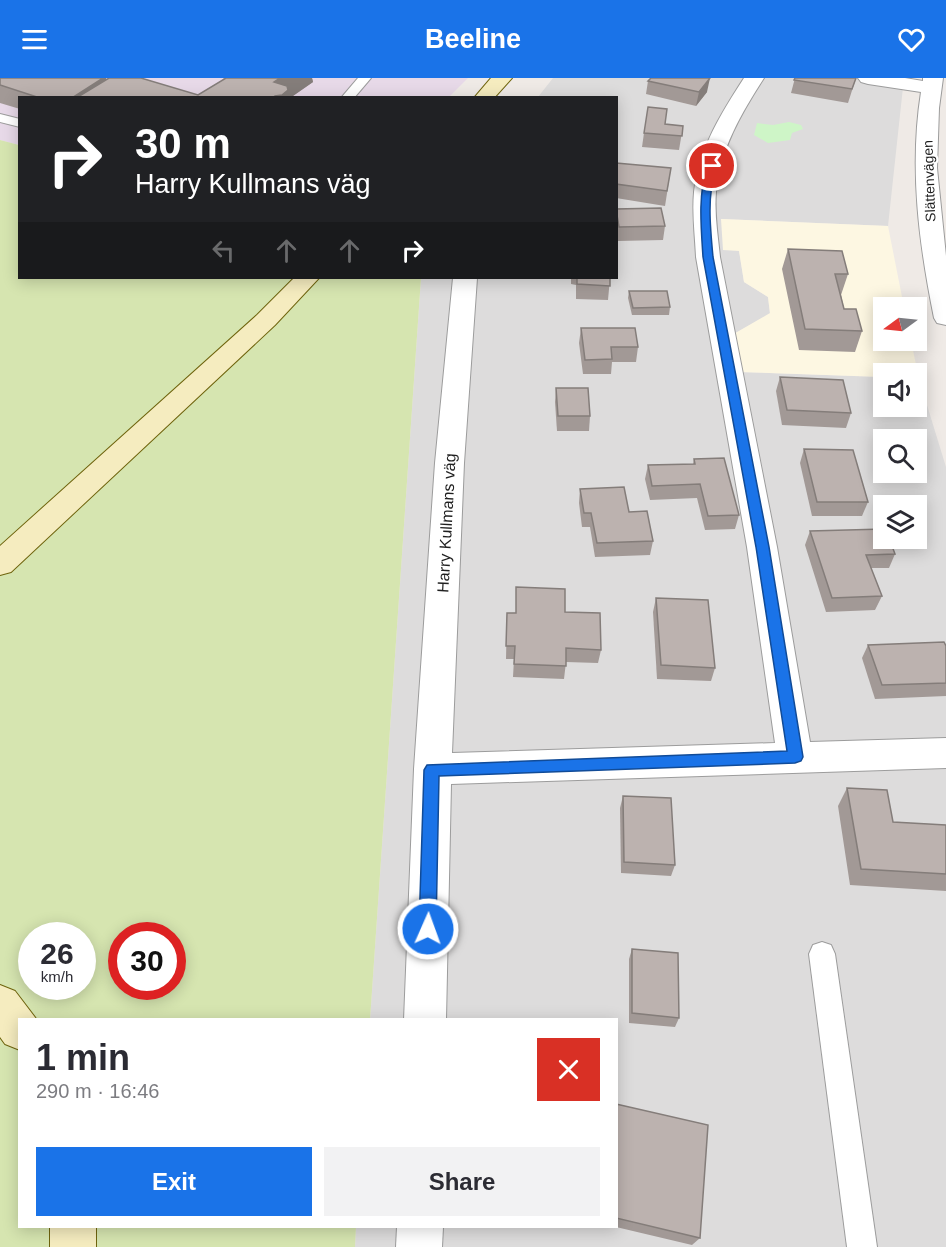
<!DOCTYPE html>
<html lang="en">
<head>
<meta charset="utf-8">
<style>
	body { margin:0; font-family:Helvetica,sans-serif; background:#f2f2f3; color:#2b2b33; height:100vh; display:flex; flex-direction:column; font-size:22px; white-space:nowrap }
	* { box-sizing:border-box; margin:0 }
	p { font-size:20px; color:#7c7c81 }
	.icon { flex:none; width:33px; height:33px; fill:none; stroke:currentColor; stroke-width:2; stroke-linecap:round; stroke-linejoin:round }
	.map { position:relative; flex:1; overflow:hidden }
	.drawer { position:absolute; left:18px; top:940px; width:600px; height:210px; display:flex; flex-direction:column; background:#fff; border-radius:0px; box-shadow:0 3px 15px #0003 }
	.drawer>* { flex:none }
	.hud { position:absolute; left:18px; top:18px; width:600px; height:183px; border-radius:0px; box-shadow:0 3px 15px #0003; background:#202124; color:#fff; overflow:hidden }
	.needle { width:39px; rotate:255deg }
	.fabs { position:absolute; left:873px; top:219px; display:grid; gap:12px }
	.fabs a { display:grid; place-items:center; width:54px; height:54px; border-radius:0px; background:#fff; box-shadow:0 3px 15px #0003; font-size:30px }
	.speed { position:absolute; left:18px; top:844px; display:flex; gap:12px; font-size:30px; font-weight:700; text-align:center }
	.speed>* { display:grid; place-content:center; width:78px; height:78px; border-radius:50%; background:#fff; box-shadow:0 3px 15px #0003; line-height:1 }
	.speed small { font-size:15px; font-weight:400 }
	.speed .limit { border:9px solid #d22; background:#fff; color:#111 }
	.pin { position:absolute; display:grid; place-items:center; width:51px; height:51px; color:#fff; margin:-26px; border:3px solid #fff; border-radius:50%; box-shadow:0 2px 6px #0007 }
	.me { position:absolute; width:66px; margin:-33px; rotate:2deg; stroke-linejoin:round; filter:drop-shadow(0 0 4px #0008) }
	.turn { display:flex; align-items:center; gap:21px; height:126px; padding:0 18px; font-size:27px }
	.turn .icon { width:78px; height:78px; stroke-width:2.5 }
	.turn b { display:block; font-size:42px; line-height:51px }
	.lanes { display:flex; align-items:center; height:57px; padding:0 18px; background:#0003; justify-content:center; gap:30px; direction:ltr }
	.lanes .off { opacity:.35 }
	.round { display:grid; place-items:center; flex:none; width:63px; height:63px; border-radius:0px; background:#f2f2f3 }
	.summary { display:flex; align-items:center; justify-content:space-between; height:102px; padding:0 18px }
	h1 { font-size:36px; font-weight:600; line-height:45px }
	.button { display:flex; gap:12px; margin-top:auto; padding:12px 18px }
	.button a { flex:1; height:69px; border-radius:0px; background:#1a73e8; color:#fff; font-size:24px; font-weight:600; line-height:69px; text-align:center }
	.button a+a { background:#f2f2f3; color:#2b2b33 }
	header { display:flex; justify-content:space-between; align-items:center; height:78px; padding:0 18px; background:#1a73e8; color:#fff; font-size:27px; font-weight:600 }
	.map>svg:first-child { display:block }
	.residential { fill:#dddcdc; fill-rule:evenodd }
	.industrial { fill:#e7d9e8 }
	.education { fill:#fdf7e2 }
	.grass { fill:#d6e5b0; fill-rule:evenodd }
	.park { fill:#cef5c7 }
	.lines { fill:none; stroke-linecap:round; stroke-linejoin:round }
	.service-casing { stroke:#9c9c9c; stroke-width:2 }
	.minor-casing { stroke:#9c9c9c; stroke-width:2 }
	.secondary-casing { stroke:#6f640d; stroke-width:2 }
	.service { fill:#fff; fill-rule:evenodd }
	.minor { fill:#fff; fill-rule:evenodd }
	.secondary { fill:#f5ecbf; fill-rule:evenodd }
	.wall { fill:#a29996 }
	.shaded-wall { fill:#847d7a }
	.building { fill:#bcb2af; stroke:#847d7a; stroke-width:1.5 }
	.route { fill:#1a73e8; stroke:#114b97; stroke-width:1.5 }
	.labels { text-anchor:middle; stroke-width:4.5; stroke-linejoin:round; paint-order:stroke }
	.far-street-label { font-size:14px; fill:#1f1f1f; stroke:#fff }
	.street-label { font-size:16px; fill:#1f1f1f; stroke:#fff }
</style>
</head>
<body>
<header><svg class="icon" aria-label="menu" viewBox="0 0 24 24"><path d="M4 6h16M4 12h16M4 18h16"/></svg>Beeline<svg class="icon" aria-label="heart" viewBox="0 0 24 24"><path d="M12 20l-8-8c-3-5 5-10 8-4 3-6 11-1 8 4z"/></svg></header>
<div class="map">
<svg width="946" height="1169" viewBox="0 0 946 1169">
	<rect width="100%" height="100%" fill="#efeae6"/>
	<path class="residential" d="M553,0H904L888,148L721,141L739,172L744,204L768,219L770,236L732,257L739,294L883,299L884,328H916L917,301H919L946,389V1169H355L356,1149H616V942H370L421,200H616V20L538,19ZM884,362H916V394H884ZM884,428H916V460H884Z"/>
	<path class="industrial" d="M0,0H468L448,20H20L19,67L0,62Z"/>
	<path class="education" d="M721,141L888,148L904,229L884,230V262L911,263L919,301H917L916,296H884L883,299L739,294L732,257L770,235L768,219L744,204L739,173L723,172Z"/>
	<path class="grass" d="M0,62L19,67L20,200H421L370,942H20V1149H356L355,1169H0ZM32,858H82V909H32ZM122,858H172V909H122Z"/>
	<path class="park" d="M789,44L801,47L803,51L792,55L790,62L768,65L754,57L757,45L773,47Z"/>
	<g class="lines">
		<defs>
			<g id="service">
				<path d="M358,0H371L354,20H341Z"/>
				<path d="M0,36L20,41V49L0,44Z"/>
				<path d="M822,864L831,867L835,876L877,1169H847L809,876L813,867Z"/>
			</g>
			<g id="minor">
				<path d="M744,0H764C742,34 719,73 716,114C714,136 718,158 720,179L777,469L810,664L946,660V690L451,706L446,942H404L414,691L435,385L453,200H477L464,385L452,675L775,665L747,469L696,179C695,157 692,136 694,114C698,72 722,34 744,0Z"/>
				<path d="M858,0H905L923,3V0H943L939,30L937,90L946,178V247L937,245L934,240C919,166 909,90 921,14L868,6L861,4Z"/>
				<path d="M397,1149H443L442,1169H396Z"/>
			</g>
			<g id="secondary">
				<path d="M491,0H512L494,20H474Z"/>
				<path d="M294,200H319L275,247L11,494L0,497V468L257,237Z"/>
				<path d="M0,907L15,913L37,942H20V972L5,966L0,959Z"/>
				<rect x="50" y="1149" width="46" height="20"/>
			</g>
		</defs>
		<use href="#service" class="service-casing"/>
		<use href="#minor" class="minor-casing"/>
		<use href="#secondary" class="secondary-casing"/>
		<use href="#service" class="service"/>
		<use href="#minor" class="minor"/>
		<use href="#secondary" class="secondary"/>
	</g>
	<g class="wall">
		<path d="M0,0H106V2L198,17L224,1L223,0H312L313,4L290,20H20V31L0,25Z"/>
		<path d="M795,0H856L848,25L791,15Z"/>
		<path d="M648,3L707,14L696,28L646,16Z"/>
		<path d="M665,46L683,48L679,72L642,69L644,55Z"/>
		<path d="M616,85L671,90L665,128L616,120Z"/>
		<path d="M616,131L665,148L663,162L618,163L616,158Z"/>
		<path d="M788,171L848,196L841,217L844,231L862,253L855,274L799,272L782,191Z"/>
		<path d="M571,200H610L608,222L576,221V207L571,206Z"/>
		<path d="M629,213L670,229L669,237H632L628,220Z"/>
		<path d="M581,250L638,269L636,284H612L611,296H583L579,265Z"/>
		<path d="M780,299L851,335L846,350L782,347L776,313Z"/>
		<path d="M556,310L590,338L589,353H557L555,324Z"/>
		<path d="M804,371L868,424L862,438H812L800,385Z"/>
		<path d="M694,381L739,437L735,451L705,452L697,420L650,422L645,401L648,387L693,386Z"/>
		<path d="M580,411L629,434L653,463L650,477L595,479L590,449H582L579,425Z"/>
		<path d="M810,453L895,476L889,490H871L882,518L875,532L826,534L805,467Z"/>
		<path d="M656,520L715,590L711,603L657,601L653,534Z"/>
		<path d="M565,534L601,572L598,585L566,584L564,601L513,599L514,581H506L507,535Z"/>
		<path d="M868,567L946,568V618L875,621L862,580Z"/>
		<path d="M847,710L893,744L946,747V813L850,807L838,728Z"/>
		<path d="M623,718L675,787L671,798L621,795L620,730Z"/>
		<path d="M632,871L679,940L675,949L629,945V881Z"/>
		<path d="M616,1026L700,1160L692,1167L616,1149Z"/>
	</g>
	<g class="shaded-wall">
		<path d="M103,0H106L110,18L109,20H72Z"/>
		<path d="M280,0H312L313,4L290,20H272L274,4Z"/>
		<path d="M710,0L707,14L696,28L699,14Z"/>
	</g>
	<g class="building">
		<path d="M0,0H103L72,20H40L0,7Z"/>
		<path d="M109,0H141L198,17L226,0H280L274,4L287,8L288,12L282,17L275,18L272,20H76Z"/>
		<path d="M651,0H710L699,14L648,3Z"/>
		<path d="M795,0H856L852,11L794,2Z"/>
		<path d="M648,29L667,31L665,46L683,48L682,58L644,55Z"/>
		<path d="M616,85L671,90L667,113L616,106Z"/>
		<path d="M661,130L665,148L619,149L616,131Z"/>
		<path d="M788,171L842,173L848,196H835L844,231H856L862,253L805,251Z"/>
		<path d="M577,200H610V208L577,206Z"/>
		<path d="M629,213H667L670,229L633,230Z"/>
		<path d="M581,250H635L638,269H611L612,281L585,282Z"/>
		<path d="M780,299L843,302L851,335L787,332Z"/>
		<path d="M556,310H588L590,338H558Z"/>
		<path d="M804,371L853,372L868,424H817Z"/>
		<path d="M724,380L739,437L708,438L700,406L652,408L648,387L695,386L694,381Z"/>
		<path d="M624,409L629,434L647,433L653,463L597,465L591,435H584L580,411Z"/>
		<path d="M884,451V460H889L895,476L866,477L882,518L832,520L810,453Z"/>
		<path d="M516,509L565,511V534L600,535L601,572L566,570V588L514,586L515,568H506L507,535H516Z"/>
		<path d="M656,520L708,522L715,590L661,587Z"/>
		<path d="M944,564L946,568V605L882,607L868,567Z"/>
		<path d="M847,710L887,712L893,744L946,747V796L861,791Z"/>
		<path d="M623,718L671,720L675,787L624,784Z"/>
		<path d="M632,871L678,875L679,940L632,935Z"/>
		<path d="M616,1026L708,1047L700,1160L616,1140Z"/>
	</g>
	<path class="route" d="M712,85L716,88C707,118 710,148 713,179L769,469L803,679L801,683L795,685L439,698L436,851L433,856L428,859L422,856L419,851L424,692L427,687L787,673L756,469L703,179C701,148 698,118 707,88Z"/>
	<g class="labels">
		<g class="far-street-label">
			<text transform="translate(929 103) rotate(-92)" y="5">Slättenvägen</text>
		</g>
		<g class="street-label">
			<text transform="translate(446 445) rotate(-87)" y="6">Harry Kullmans väg</text>
		</g>
	</g>
</svg>
<div class="fabs">
<a><svg class="needle" viewBox="-14 -14 28 28"><path d="M0-13l5 13h-10z" fill="#e53935"/><path d="M0 13l5-13h-10z" fill="#7c7c81"/></svg></a>
<a><svg class="icon" aria-label="sound" viewBox="0 0 24 24"><path d="M4 9h4l5-4v14l-5-4H4zM17 9q2 3 0 6"/></svg></a>
<a><svg class="icon" aria-label="search" viewBox="0 0 24 24"><circle cx="10" cy="10" r="6"/><path d="M15 15l6 6"/></svg></a>
<a><svg class="icon" aria-label="layers" viewBox="0 0 24 24"><path d="M12 4l9 5-9 5-9-5zM3 14l9 5 9-5"/></svg></a>
</div>
<div class="speed"><div>26<small>km/h</small></div><div class="limit">30</div></div>
<div class="pin" style="left:712px;top:88px;background:#d93025"><svg class="icon" aria-label="arrive" viewBox="0 0 24 24"><path d="M6 21V4h12l-3 4 3 4H6"/></svg></div>
<svg class="me" style="left:428px;top:851px" viewBox="-20 -20 40 40"><circle r="17" fill="#1a73e8" stroke="#fff" stroke-width="3"/><path d="M0-11L8 9 0 5-8 9z" fill="#fff"/></svg>
<div class="hud">
<div class="turn"><svg class="icon" aria-label="right" viewBox="0 0 24 24"><path d="M7 20v-9h11M14 6l5 5-5 5"/></svg><div><b>30 m</b>Harry Kullmans väg</div></div>
<div class="lanes"><svg class="icon off" aria-label="left" viewBox="0 0 24 24"><path d="M17 20v-9H6M10 6l-5 5 5 5"/></svg><svg class="icon off" aria-label="ahead" viewBox="0 0 24 24"><path d="M12 20V5M6 11l6-6 6 6"/></svg><svg class="icon off" aria-label="ahead" viewBox="0 0 24 24"><path d="M12 20V5M6 11l6-6 6 6"/></svg><svg class="icon" aria-label="right" viewBox="0 0 24 24"><path d="M7 20v-9h11M14 6l5 5-5 5"/></svg></div>
</div>
<section class="drawer">
<div class="summary"><div><h1>1 min</h1><p>290 m · 16:46</p></div><a class="round" style="background:#d93025;color:#fff"><svg class="icon" aria-label="close" viewBox="0 0 24 24"><path d="M6 6l12 12M18 6L6 18"/></svg></a></div>
<div class="button"><a>Exit</a><a>Share</a></div>
</section>
</div>
</body>
</html>
